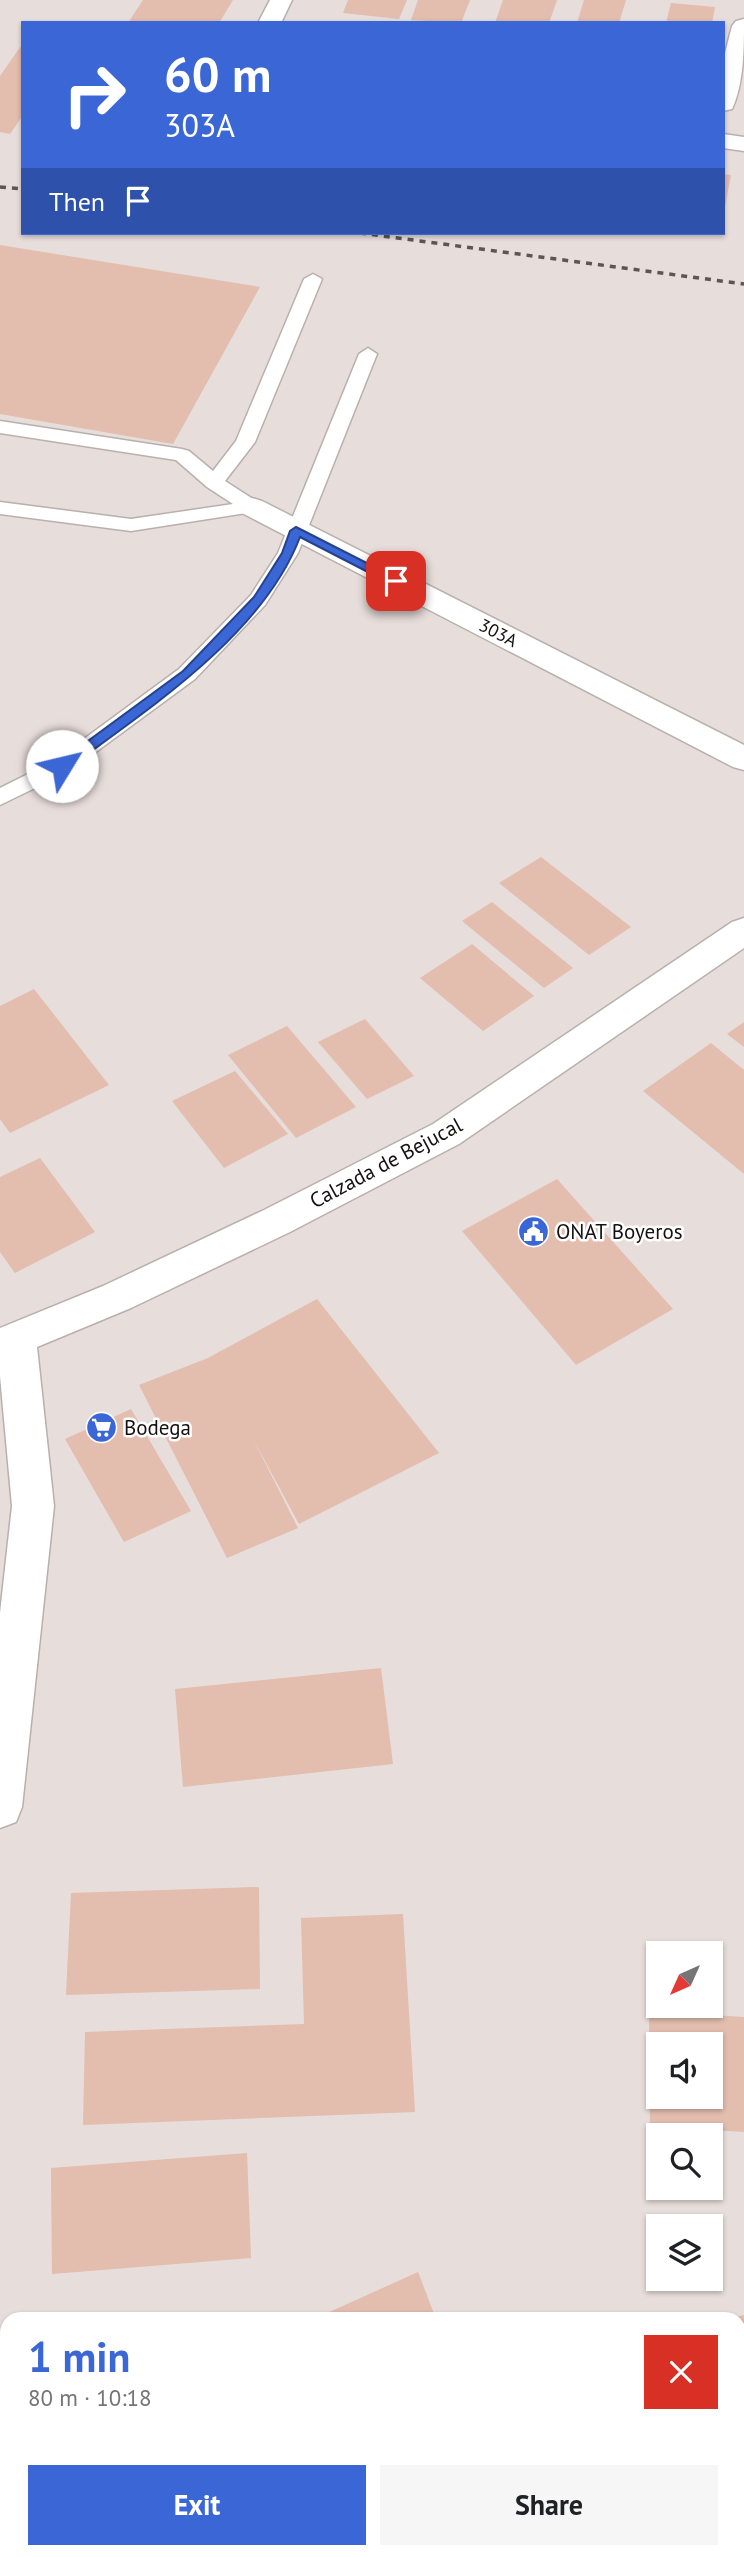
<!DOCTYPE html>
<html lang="en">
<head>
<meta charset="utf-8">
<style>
	body { margin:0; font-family:"PT Sans",sans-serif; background:#f6f6f6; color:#202124; height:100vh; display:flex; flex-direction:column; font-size:26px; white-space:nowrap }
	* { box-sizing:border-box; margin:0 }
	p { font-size:23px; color:#757577 }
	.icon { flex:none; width:38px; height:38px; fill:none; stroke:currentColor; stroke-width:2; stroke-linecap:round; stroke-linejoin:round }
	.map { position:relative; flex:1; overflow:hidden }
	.sheet { position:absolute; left:0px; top:2312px; width:746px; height:247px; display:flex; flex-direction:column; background:#fff; border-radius:21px 21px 0 0; box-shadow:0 2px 5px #0004 }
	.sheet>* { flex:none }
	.hud { position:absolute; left:21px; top:21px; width:704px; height:214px; border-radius:0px; box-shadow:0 2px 5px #0004; background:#3a66d6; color:#fff; overflow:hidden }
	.needle { width:46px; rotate:225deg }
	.fabs { position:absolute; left:646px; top:1941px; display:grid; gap:14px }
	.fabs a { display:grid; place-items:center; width:77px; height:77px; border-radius:0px; background:#fff; box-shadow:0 2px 5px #0004; font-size:35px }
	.pin { position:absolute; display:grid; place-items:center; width:60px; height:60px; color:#fff; margin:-30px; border-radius:14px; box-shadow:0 4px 10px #0006 }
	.me { position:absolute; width:77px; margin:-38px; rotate:54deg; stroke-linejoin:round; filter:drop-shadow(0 0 5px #0008) }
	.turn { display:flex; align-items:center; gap:24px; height:147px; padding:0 28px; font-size:32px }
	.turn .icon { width:91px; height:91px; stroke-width:2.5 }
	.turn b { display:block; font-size:49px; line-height:60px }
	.then { display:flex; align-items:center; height:66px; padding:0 28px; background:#0003; gap:14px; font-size:26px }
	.round { display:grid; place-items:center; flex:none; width:74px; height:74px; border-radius:0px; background:#f6f6f6 }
	.headline { display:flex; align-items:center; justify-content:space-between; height:119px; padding:0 28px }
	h1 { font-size:42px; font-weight:700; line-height:52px; color:#3a66d6 }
	.button { display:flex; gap:14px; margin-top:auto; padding:14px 28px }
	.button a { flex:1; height:80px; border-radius:0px; background:#3a66d6; color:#fff; font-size:28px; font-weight:700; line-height:80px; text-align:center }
	.button a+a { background:#f6f6f6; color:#202124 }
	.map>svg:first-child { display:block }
	.building { fill:#e3bdae; fill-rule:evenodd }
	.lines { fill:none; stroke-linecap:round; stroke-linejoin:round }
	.lane-casing { stroke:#b9b0ad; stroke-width:3 }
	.street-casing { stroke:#b9b0ad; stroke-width:3 }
	.secondary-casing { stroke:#b9b0ad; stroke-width:3 }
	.lane { fill:#fff; fill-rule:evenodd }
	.street { fill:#fff; fill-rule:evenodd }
	.secondary { fill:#fff; fill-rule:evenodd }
	.rail { stroke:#5b5554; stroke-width:3.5; stroke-dasharray:6 6; stroke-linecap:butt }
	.route { fill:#3a66d6; stroke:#26428b; stroke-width:2 }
	.labels { text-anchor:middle; stroke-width:5; stroke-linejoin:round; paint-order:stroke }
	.far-street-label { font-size:18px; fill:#141110; stroke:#fff }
	.street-label { font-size:21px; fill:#141110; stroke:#fff }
	.poi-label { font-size:21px; fill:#141110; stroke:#fff; text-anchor:start }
</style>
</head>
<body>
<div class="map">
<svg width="744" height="2557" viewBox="0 0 744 2557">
	<rect width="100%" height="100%" fill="#e7ddda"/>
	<g class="building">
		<path d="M143,0H233L219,23H128Z"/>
		<path d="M348,0H407L399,19L343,13Z"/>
		<path d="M418,0H470L461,23L411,20Z"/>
		<path d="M503,0H557L549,23H495Z"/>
		<path d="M584,0H626L619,23H577Z"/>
		<path d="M671,3L715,7L712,23H666Z"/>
		<path d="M23,43V115L10,134L0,132V76Z"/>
		<path d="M723,174L731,175L724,211H723Z"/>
		<path d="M0,245L260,287L173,444L0,414Z"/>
		<path d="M541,857L631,927L589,955L499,883Z"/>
		<path d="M492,902L573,968L544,988L462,921Z"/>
		<path d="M472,944L534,996L483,1031L420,978Z"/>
		<path d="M34,989L109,1085L10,1133L0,1119V1006Z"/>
		<path d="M365,1019L414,1076L367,1099L318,1042Z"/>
		<path d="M744,1022V1047L727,1034Z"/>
		<path d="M287,1026L356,1107L296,1138L228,1055Z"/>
		<path d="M711,1043L744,1070V1174L643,1091Z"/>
		<path d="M235,1071L288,1134L224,1168L172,1101Z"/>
		<path d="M40,1158L95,1232L15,1273L0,1252V1177Z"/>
		<path d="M557,1179L673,1309L576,1365L462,1231Z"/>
		<path d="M317,1299L439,1453L299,1524L253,1439L298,1528L227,1558L139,1385L208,1358Z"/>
		<path d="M131,1409L191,1511L124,1542L65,1439Z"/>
		<path d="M381,1668L393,1764L183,1787L175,1689Z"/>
		<path d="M259,1887L260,1989L66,1995L71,1893Z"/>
		<path d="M403,1914L415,2112L83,2125L85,2032L304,2024L301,1918Z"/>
		<path d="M649,2011L744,2017V2132L650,2126ZM658,2044H710V2096H658Z"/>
		<path d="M247,2153L251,2258L52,2274L51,2168Z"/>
		<path d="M418,2272L436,2319H314Z"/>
		<path d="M744,2315V2557H607L605,2552H738V2319L733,2318Z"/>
		<path d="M84,2552H123L111,2557H86Z"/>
	</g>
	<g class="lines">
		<defs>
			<g id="lane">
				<path d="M313,274L322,279L255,442L225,481L259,503L262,507L259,511L131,531L0,514V502L131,519L233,504L207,487L176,460L0,433V421L182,449L189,451L213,471L236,441L304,279Z"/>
				<path d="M368,348L377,354L298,553L265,605L195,679L70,771L0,805V788L54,761L179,669L251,595L278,553L359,354Z"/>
			</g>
			<g id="street">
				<path d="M744,19C744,47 744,84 732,109L723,111V61L732,26L736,21Z"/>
				<path d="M723,134L744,137V151L723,148Z"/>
				<path d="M252,498L262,501L744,745V770L733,767L242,513L237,507L242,501Z"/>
			</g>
			<g id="secondary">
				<path d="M270,0H292L281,23H258Z"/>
				<path d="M744,918V948L459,1144L290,1232L131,1308L37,1347L54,1506L22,1807L16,1822L0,1828V1613L12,1506L0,1376V1328L103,1286L264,1210L433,1124L732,922Z"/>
			</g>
		</defs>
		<use href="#lane" class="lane-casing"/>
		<use href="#street" class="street-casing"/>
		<use href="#secondary" class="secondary-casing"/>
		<use href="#lane" class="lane"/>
		<use href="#street" class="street"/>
		<use href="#secondary" class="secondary"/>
		<g class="rail">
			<path d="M0,187L23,189"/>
			<path d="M360,233L744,284"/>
		</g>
	</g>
	<path class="route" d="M296,527L402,581L400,584H391L300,537C263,635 148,709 67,769H58V763L183,671L254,597L282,553L290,531Z"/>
	<defs>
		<symbol id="civic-disc" viewBox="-11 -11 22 22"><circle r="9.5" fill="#3a66d6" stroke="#fff"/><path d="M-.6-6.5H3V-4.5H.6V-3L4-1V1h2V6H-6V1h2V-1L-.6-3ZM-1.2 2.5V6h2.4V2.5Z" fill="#fff"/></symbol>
		<symbol id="supermarket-disc" viewBox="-11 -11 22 22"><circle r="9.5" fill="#3a66d6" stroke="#fff"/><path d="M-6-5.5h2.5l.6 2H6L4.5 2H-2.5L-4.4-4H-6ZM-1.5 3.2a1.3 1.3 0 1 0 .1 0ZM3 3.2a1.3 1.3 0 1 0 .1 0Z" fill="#fff"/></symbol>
	</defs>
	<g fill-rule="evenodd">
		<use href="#civic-disc" x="516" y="1214" width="35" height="35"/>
		<use href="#supermarket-disc" x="84" y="1410" width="35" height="35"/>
	</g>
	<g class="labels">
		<g class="far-street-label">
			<text transform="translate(498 633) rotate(27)" y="6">303A</text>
		</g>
		<g class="street-label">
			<text transform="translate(386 1163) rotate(-28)" y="7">Calzada de Bejucal</text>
		</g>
		<g class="poi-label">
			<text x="556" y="1239">ONAT Boyeros</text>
			<text x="124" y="1435">Bodega</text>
		</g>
	</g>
</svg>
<div class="fabs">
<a><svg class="needle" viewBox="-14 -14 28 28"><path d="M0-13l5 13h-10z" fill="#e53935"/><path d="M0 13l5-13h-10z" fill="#757577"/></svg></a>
<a><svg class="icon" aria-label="sound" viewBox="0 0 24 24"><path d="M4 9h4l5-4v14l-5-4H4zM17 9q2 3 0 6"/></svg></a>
<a><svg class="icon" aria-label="search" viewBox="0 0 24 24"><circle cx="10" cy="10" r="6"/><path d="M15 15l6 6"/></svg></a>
<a><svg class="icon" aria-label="layers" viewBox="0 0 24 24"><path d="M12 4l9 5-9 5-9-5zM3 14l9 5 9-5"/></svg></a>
</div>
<div class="pin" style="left:396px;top:581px;background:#d93025"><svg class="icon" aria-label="arrive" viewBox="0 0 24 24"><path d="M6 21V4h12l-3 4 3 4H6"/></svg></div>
<svg class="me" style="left:62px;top:766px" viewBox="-20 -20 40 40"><circle r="19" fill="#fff"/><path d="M0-13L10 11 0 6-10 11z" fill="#3a66d6"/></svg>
<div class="hud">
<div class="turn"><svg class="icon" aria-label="right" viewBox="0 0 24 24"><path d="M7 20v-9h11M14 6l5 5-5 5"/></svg><div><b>60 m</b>303A</div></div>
<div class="then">Then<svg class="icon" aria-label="arrive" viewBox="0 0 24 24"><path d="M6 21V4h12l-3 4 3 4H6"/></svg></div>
</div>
<section class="sheet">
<div class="headline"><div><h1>1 min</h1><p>80 m · 10:18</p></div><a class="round" style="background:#d93025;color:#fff"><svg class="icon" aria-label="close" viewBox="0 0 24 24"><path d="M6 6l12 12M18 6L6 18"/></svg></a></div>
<div class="button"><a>Exit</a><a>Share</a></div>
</section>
</div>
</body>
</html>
